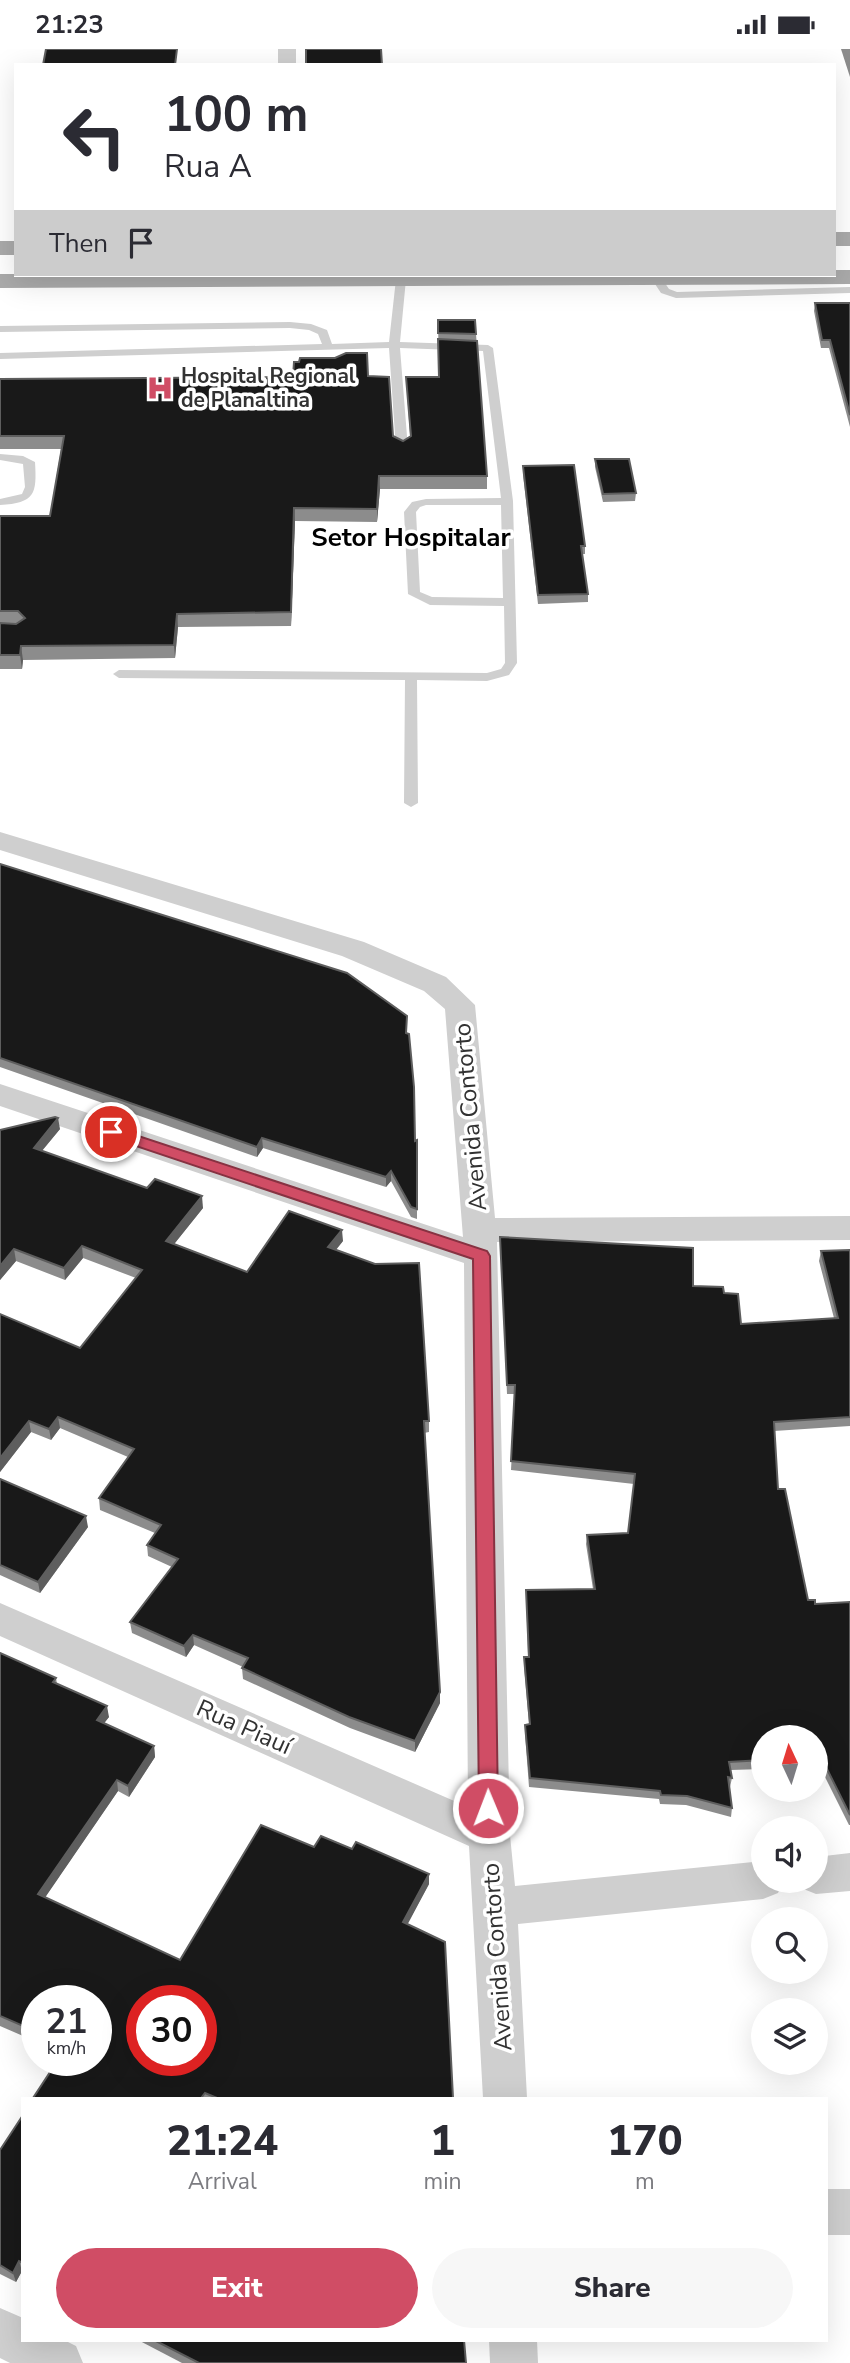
<!DOCTYPE html>
<html lang="en">
<head>
<meta charset="utf-8">
<style>
	body { margin:0; font-family:"Nunito Sans",sans-serif; background:#f7f7f7; color:#2b2b33; height:100vh; display:flex; flex-direction:column; font-size:26px; white-space:nowrap }
	* { box-sizing:border-box; margin:0 }
	p { font-size:23px; color:#7c7c81 }
	.icon { flex:none; width:38px; height:38px; fill:none; stroke:currentColor; stroke-width:2; stroke-linecap:round; stroke-linejoin:round }
	.map { position:relative; flex:1; overflow:hidden }
	.sheet { position:absolute; left:21px; top:2048px; width:807px; height:245px; display:flex; flex-direction:column; background:#fff; border-radius:0px; box-shadow:0 7px 28px #0002 }
	.sheet>* { flex:none }
	.hud { position:absolute; left:14px; top:14px; width:822px; height:214px; border-radius:0px; box-shadow:0 7px 28px #0002; background:#fff; color:#2b2b33; overflow:hidden }
	.needle { width:46px; rotate:356deg }
	.controls { position:absolute; left:751px; top:1676px; display:grid; gap:14px }
	.controls a { display:grid; place-items:center; width:77px; height:77px; border-radius:50%; background:#fff; box-shadow:0 7px 28px #0002; font-size:35px }
	.speed { position:absolute; left:21px; top:1936px; display:flex; gap:14px; font-size:35px; font-weight:700; text-align:center }
	.speed>* { display:grid; place-content:center; width:91px; height:91px; border-radius:50%; background:#fff; box-shadow:0 7px 28px #0002; line-height:1 }
	.speed small { font-size:18px; font-weight:400 }
	.speed .limit { border:10px solid #d22; background:#fff; color:#111 }
	.pin { position:absolute; display:grid; place-items:center; width:60px; height:60px; color:#fff; margin:-30px; border:4px solid #fff; border-radius:50%; box-shadow:0 2px 7px #0007 }
	.me { position:absolute; width:77px; margin:-38px; rotate:359deg; stroke-linejoin:round; filter:drop-shadow(0 0 5px #0008) }
	.turn { display:flex; align-items:center; gap:24px; height:147px; padding:0 35px; font-size:32px }
	.turn .icon { width:91px; height:91px; stroke-width:2.5 }
	.turn b { display:block; font-size:49px; line-height:60px }
	.then { display:flex; align-items:center; height:66px; padding:0 35px; background:#0003; gap:14px; font-size:26px }
	.eta { display:flex; justify-content:space-evenly; align-items:center; height:119px; text-align:center }
	.eta b { font-size:42px; font-weight:800; line-height:49px }
	.cta { display:flex; gap:14px; margin-top:auto; padding:14px 35px }
	.cta a { flex:1; height:80px; border-radius:42px; background:#d04d65; color:#fff; font-size:28px; font-weight:800; line-height:80px; text-align:center }
	.cta a+a { background:#f7f7f7; color:#2b2b33 }
	.status { display:flex; justify-content:space-between; align-items:center; height:49px; padding:0 35px; background:#fff; direction:ltr }
	.status svg { height:19px; fill:currentColor }
	.map>svg:first-child { display:block }
	.lines { fill:none; stroke-linecap:round; stroke-linejoin:round }
	.lane { fill:#cfcfcf; fill-rule:evenodd }
	.street { fill:#cfcfcf; fill-rule:evenodd }
	.primary { fill:#aaa; fill-rule:evenodd }
	.wall { fill:#8c8c8c }
	.shaded-wall { fill:#5e5e5e }
	.building { fill:#191919; stroke:#5e5e5e; stroke-width:2; fill-rule:evenodd }
	.route { fill:#d04d65; stroke:#873242; stroke-width:2 }
	.labels { text-anchor:middle; stroke-width:7; stroke-linejoin:round; paint-order:stroke }
	.far-poi-label { font-size:21px; font-weight:bold; fill:#323232; stroke:#fff; text-anchor:start }
	.street-label { font-size:24px; fill:#323232; stroke:#fff }
	.far-district-label { font-size:26px; font-weight:bold; fill:#000; stroke:#fff }
</style>
</head>
<body>
<div class="status"><b>21:23</b><svg viewBox="0 0 49 12"><path d="M0 12V9h3v3zM5 12V6h3v6zM10 12V3h3v9zM15 12V0h3v12zM26 1h20v11H26zM47 4h2v5h-2z"/></svg></div>
<div class="map">
<svg width="850" height="2314" viewBox="0 0 850 2314">
	<rect width="100%" height="100%" fill="#fff"/>
	<g class="lines">
		<g class="lane">
			<path d="M401,227L406,230L400,293L488,296L493,299L513,452L517,614L509,626L487,632L417,631L418,754L411,758L404,754L405,631L119,629L113,625L119,621L487,624L501,620L505,614L504,557L430,556L408,545L404,463L412,453L426,450L501,449L483,302L400,299L408,400L402,403L396,400L389,299L0,310V304L322,295L318,285L309,281L290,279L0,283V277L290,273L311,275L327,281L332,295L389,293L396,230ZM426,456H501L503,549L432,548L420,543L416,463L420,458Z"/>
			<path d="M652,227H660L669,240L677,243L850,238V244L676,249L661,244L651,229Z"/>
			<path d="M0,405L23,407L35,413C37,445 35,454 0,456V450L22,445L25,438L23,415L0,411Z"/>
		</g>
		<g class="street">
			<rect x="278" y="0" width="18" height="16"/>
			<path d="M0,783L364,893L446,928L475,956L495,1169L850,1167V1191L497,1193L510,1786L515,1837L763,1812V1832H783L778,1844L763,1850L518,1875L527,2049H483L469,1797L0,1587V1554L468,1758L464,1214L0,1057V1035L463,1188L445,960L424,942L342,907L0,801Z"/>
			<path d="M850,1804V1842L816,1845L801,1839L798,1832H816V1808Z"/>
			<rect x="826" y="2140" width="24" height="46"/>
			<path d="M0,2259L23,2269V2291H64L76,2297L83,2314H10L0,2309Z"/>
			<path d="M489,2291H537L538,2314H490Z"/>
		</g>
		<g class="primary">
			<rect x="835" y="183" width="15" height="14"/>
			<rect x="0" y="192" width="16" height="14"/>
			<path d="M835,221H850V235L0,239V225L835,226Z"/>
		</g>
	</g>
	<g class="wall">
		<path d="M841,0H850V28Z"/>
		<path d="M815,254H850V378L829,299H821L814,262Z"/>
		<path d="M438,271L476,285L487,427V440H380L377,473L295,472L291,577L178,578L175,609L23,611L22,620H0V467H50L61,400H0V330L368,327L393,387L403,392L410,387L406,328H439Z"/>
		<path d="M595,410L636,444L635,452L603,453L595,418Z"/>
		<path d="M523,417L585,497V505H582L588,545V553L538,555L523,425Z"/>
		<path d="M0,815L407,984L415,1092L417,1091V1170L411,1168L391,1132L386,1138L263,1099L257,1108L0,1018Z"/>
		<path d="M60,1080L42,1102L203,1159L174,1195L247,1223L343,1192L336,1201L429,1372V1383L424,1384L440,1654L415,1703L350,1679L243,1630L242,1619L243,1618L194,1596L186,1608L132,1584L130,1573L172,1518L148,1507L147,1496L155,1484L100,1461L99,1449L128,1408L60,1379L51,1391L31,1383L0,1423V1265L80,1299L136,1229L83,1209L65,1231L16,1212L0,1231V1081Z"/>
		<path d="M500,1188L724,1244L741,1275L834,1269L819,1212L821,1202L850,1201V1377L774,1382L778,1440L808,1551L815,1555L850,1553V1776H849L821,1720L816,1718V1689H763V1720L731,1721L732,1729L730,1738L729,1737L732,1759L731,1768L686,1756L660,1755L659,1750L529,1738L525,1685V1676L529,1675L524,1617V1608H528L526,1541L593,1540L586,1495L587,1486L628,1484L634,1435L511,1421L515,1345H507Z"/>
		<path d="M0,1430L88,1478L40,1544L0,1526Z"/>
		<path d="M0,1604L56,1629L57,1635L109,1668L104,1674L154,1697L155,1708L129,1748L118,1742L45,1848L180,1911L314,1798L429,1835L407,1875L453,2049H33L96,2011L37,1951V1993L0,1977Z"/>
		<path d="M23,2066V2223L22,2222L16,2233L0,2225V2101Z"/>
		<path d="M138,2291H464L466,2314H182Z"/>
	</g>
	<g class="shaded-wall">
		<path d="M379,427L380,440L377,473V460Z"/>
		<path d="M294,459L295,472L291,577V563Z"/>
		<path d="M177,565L178,578L175,609L174,596Z"/>
		<path d="M21,597L23,611L22,620L20,606Z"/>
		<path d="M58,1069L60,1080L35,1110L34,1099Z"/>
		<path d="M262,1089L263,1099L257,1108V1098Z"/>
		<path d="M391,1122V1132L386,1138V1128Z"/>
		<path d="M202,1147L203,1159L167,1204L166,1192Z"/>
		<path d="M342,1181L343,1192L329,1209L328,1198Z"/>
		<path d="M82,1197L83,1209L65,1231L64,1219Z"/>
		<path d="M14,1200L16,1212L0,1231V1217Z"/>
		<path d="M58,1368L60,1379L51,1391L49,1380Z"/>
		<path d="M29,1372L31,1383L0,1423V1409Z"/>
		<path d="M86,1467L88,1478L40,1544L38,1533Z"/>
		<path d="M193,1586L194,1596L186,1608L184,1597Z"/>
		<path d="M440,1643V1654L415,1703V1692Z"/>
		<path d="M107,1657L109,1668L98,1682L97,1671Z"/>
		<path d="M154,1697L155,1708L129,1748L128,1737Z"/>
		<path d="M117,1731L118,1742L40,1856L38,1845Z"/>
		<path d="M429,1825V1835L403,1884V1873Z"/>
		<path d="M19,2212L22,2222L16,2233L13,2224Z"/>
	</g>
	<g class="building">
		<path d="M46,0H177L175,16H43Z"/>
		<path d="M306,0H381L382,16H306Z"/>
		<path d="M815,254H850V366L830,291H822Z"/>
		<path d="M438,271H475L476,285L438,284Z"/>
		<path d="M438,290L477,292L487,427H379L377,460L294,459L291,563L177,565L174,596L21,597L20,606H0V574L16,575L25,569L18,562H0V467H50L64,387H0V330L293,328L294,313H299L300,309H335L346,304H367L368,327L389,328L393,387L403,392L411,387L406,328H439Z"/>
		<path d="M595,410H629L636,444L603,445Z"/>
		<path d="M574,416L585,497H581L588,545L538,546L523,417Z"/>
		<path d="M0,815L347,924L407,967L406,984L409,985L414,1038L415,1092L417,1091V1160L411,1158L391,1122L386,1128L262,1089L257,1098L0,1009Z"/>
		<path d="M55,1068L58,1069L34,1099L147,1139L155,1130L202,1147L166,1192L247,1223L289,1162L342,1181L328,1198L375,1215L419,1214L429,1372H424L440,1643L415,1692L349,1668L242,1619L248,1609L193,1586L184,1597L130,1573L178,1510L147,1496L161,1476L99,1449L134,1400L58,1368L49,1380L29,1372L0,1409V1265L80,1299L142,1221L82,1197L64,1219L14,1200L0,1217V1081Z"/>
		<path d="M500,1188L693,1199V1237L723,1238L724,1244L738,1245L741,1275L838,1269L821,1202L850,1201V1368L774,1373L778,1440H785L808,1551H815V1555L850,1553V1766L823,1712L816,1709V1689H763V1711L729,1713L732,1729L728,1728L732,1759L687,1747L661,1746L660,1742L530,1729L525,1676L530,1675L524,1608H529L526,1541L595,1540L587,1486L628,1484L635,1425L511,1412L515,1336H507Z"/>
		<path d="M0,1430L86,1467L38,1533L0,1516Z"/>
		<path d="M0,1604L56,1629L53,1633L107,1657L97,1671L154,1697L128,1737L117,1731L38,1845L180,1911L261,1776L314,1798L321,1787L352,1800L356,1793L429,1825L403,1873L445,1893L453,2049H217L205,2044L201,2049H33L58,2011H96V1951H37V1983L0,1967ZM142,1951H201V2011H142Z"/>
		<path d="M23,2066V2214L19,2212L13,2224L0,2216V2101Z"/>
		<path d="M154,2291H464L466,2314H199Z"/>
	</g>
	<path class="route" d="M111,1078L487,1202L490,1207L498,1759L495,1765L488,1767L481,1765L479,1759L473,1210L106,1087L103,1083Z"/>
	<defs>
		<symbol id="hospital-bare" viewBox="-9 -9 18 18"><path d="M-5-5h3v3.5h4V-5h3V5h-3V1.5h-4V5h-3Z" fill="#d04d65" stroke="#fff" stroke-width="2.5" paint-order="stroke"/></symbol>
	</defs>
	<g fill-rule="evenodd">
		<use href="#hospital-bare" x="141" y="320" width="38" height="38"/>
	</g>
	<g class="labels">
		<g class="far-poi-label">
			<text x="181" y="334">Hospital Regional<tspan x="181" dy="24">de Planaltina</tspan></text>
		</g>
		<g class="street-label">
			<text transform="translate(470 1068) rotate(-95)" y="8">Avenida Contorto</text>
			<text transform="translate(244 1678) rotate(24)" y="8">Rua Piauí</text>
			<text transform="translate(497 1908) rotate(-94)" y="8">Avenida Contorto</text>
		</g>
		<g class="far-district-label">
			<text x="411" y="497">Setor Hospitalar</text>
		</g>
	</g>
</svg>
<div class="controls">
<a><svg class="needle" viewBox="-14 -14 28 28"><path d="M0-13l5 13h-10z" fill="#e53935"/><path d="M0 13l5-13h-10z" fill="#7c7c81"/></svg></a>
<a><svg class="icon" aria-label="sound" viewBox="0 0 24 24"><path d="M4 9h4l5-4v14l-5-4H4zM17 9q2 3 0 6"/></svg></a>
<a><svg class="icon" aria-label="search" viewBox="0 0 24 24"><circle cx="10" cy="10" r="6"/><path d="M15 15l6 6"/></svg></a>
<a><svg class="icon" aria-label="layers" viewBox="0 0 24 24"><path d="M12 4l9 5-9 5-9-5zM3 14l9 5 9-5"/></svg></a>
</div>
<div class="speed"><div>21<small>km/h</small></div><div class="limit">30</div></div>
<div class="pin" style="left:111px;top:1083px;background:#d93025"><svg class="icon" aria-label="arrive" viewBox="0 0 24 24"><path d="M6 21V4h12l-3 4 3 4H6"/></svg></div>
<svg class="me" style="left:488px;top:1759px" viewBox="-20 -20 40 40"><circle r="17" fill="#d04d65" stroke="#fff" stroke-width="3"/><path d="M0-11L8 9 0 5-8 9z" fill="#fff"/></svg>
<div class="hud">
<div class="turn"><svg class="icon" aria-label="left" viewBox="0 0 24 24"><path d="M17 20v-9H6M10 6l-5 5 5 5"/></svg><div><b>100 m</b>Rua A</div></div>
<div class="then">Then<svg class="icon" aria-label="arrive" viewBox="0 0 24 24"><path d="M6 21V4h12l-3 4 3 4H6"/></svg></div>
</div>
<section class="sheet">
<div class="eta">
<div><b>21:24</b><p>Arrival</p></div>
<div><b>1</b><p>min</p></div>
<div><b>170</b><p>m</p></div>
</div>
<div class="cta"><a>Exit</a><a>Share</a></div>
</section>
</div>
</body>
</html>
